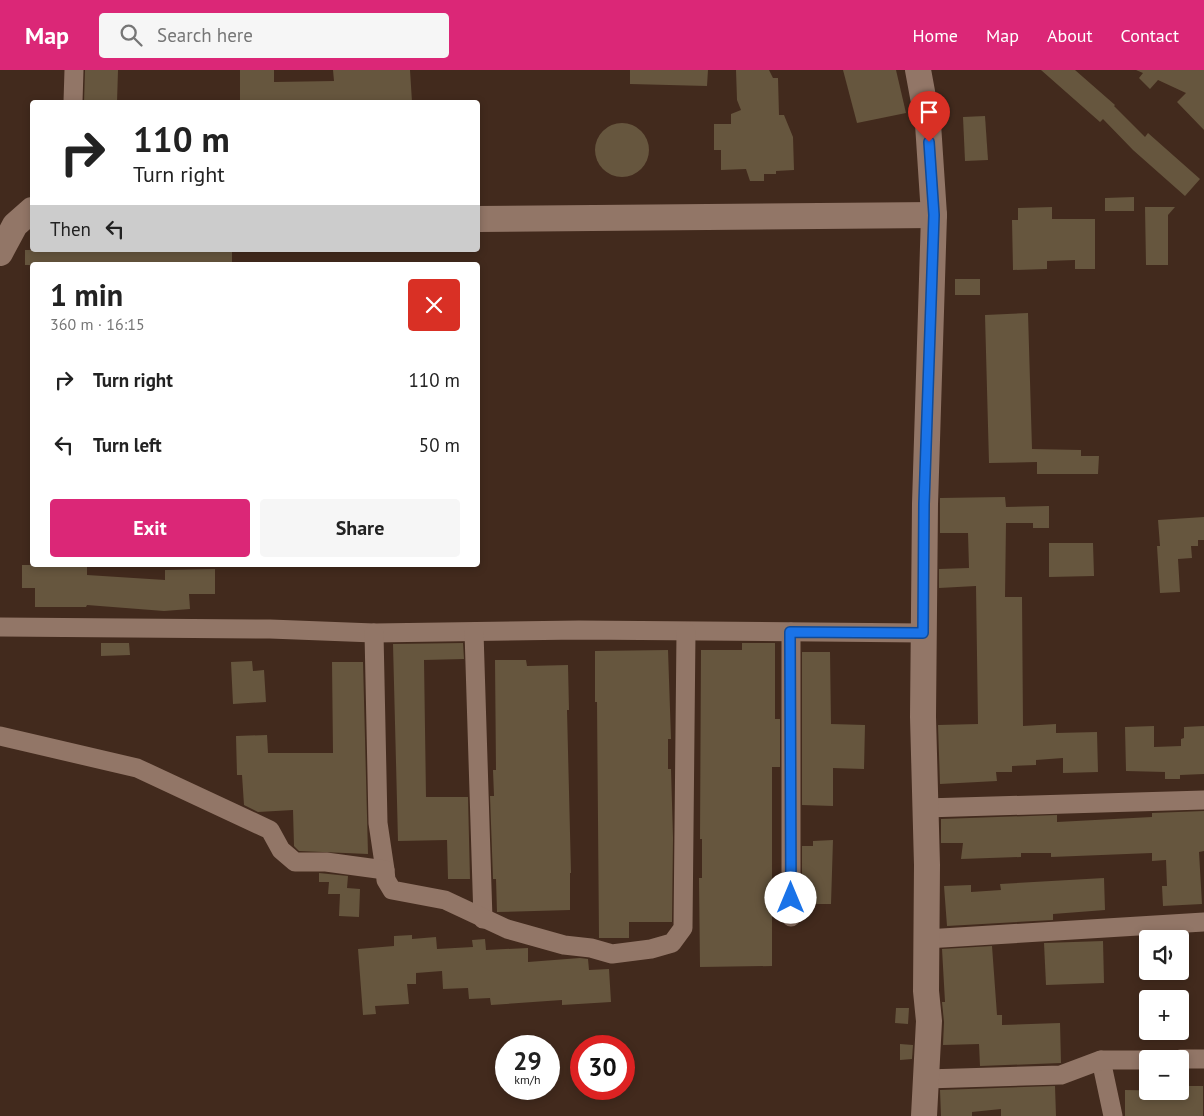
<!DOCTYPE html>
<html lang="en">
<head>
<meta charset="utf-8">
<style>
	body { margin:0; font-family:"PT Sans",sans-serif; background:#f6f6f6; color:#222; height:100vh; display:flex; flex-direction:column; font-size:19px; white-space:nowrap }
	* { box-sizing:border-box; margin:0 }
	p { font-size:16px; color:#767676 }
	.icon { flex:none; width:28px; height:28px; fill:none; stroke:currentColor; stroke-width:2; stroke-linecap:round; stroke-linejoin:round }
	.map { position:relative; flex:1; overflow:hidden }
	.drawer { position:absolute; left:30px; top:192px; width:450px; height:305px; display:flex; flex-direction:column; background:#fff; border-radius:5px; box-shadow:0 2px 8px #0003 }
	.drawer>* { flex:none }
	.hud { position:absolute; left:30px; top:30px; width:450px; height:152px; border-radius:5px; box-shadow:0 2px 8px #0003; background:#fff; color:#222; overflow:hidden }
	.controls { position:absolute; left:1139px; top:860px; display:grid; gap:10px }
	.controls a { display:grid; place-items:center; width:50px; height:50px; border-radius:5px; background:#fff; box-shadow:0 2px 8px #0003; font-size:25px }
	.speed { position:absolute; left:495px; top:965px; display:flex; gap:10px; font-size:25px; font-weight:700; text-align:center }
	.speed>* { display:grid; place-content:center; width:65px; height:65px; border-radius:50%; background:#fff; box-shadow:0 2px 8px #0003; line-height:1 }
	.speed small { font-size:12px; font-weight:400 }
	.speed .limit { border:8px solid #d22; background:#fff; color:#111 }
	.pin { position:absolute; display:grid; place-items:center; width:42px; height:42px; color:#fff; margin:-51px -21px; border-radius:50% 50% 50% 0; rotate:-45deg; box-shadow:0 0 5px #0007 }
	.pin .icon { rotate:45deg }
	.me { position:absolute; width:55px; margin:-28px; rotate:0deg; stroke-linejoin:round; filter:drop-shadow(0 0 4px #0008) }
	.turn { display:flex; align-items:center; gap:18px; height:105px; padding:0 20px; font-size:22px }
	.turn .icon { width:65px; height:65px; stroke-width:2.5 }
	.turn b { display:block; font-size:35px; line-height:42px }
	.then { display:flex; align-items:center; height:48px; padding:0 20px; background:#0003; gap:10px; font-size:19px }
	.round { display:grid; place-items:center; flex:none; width:52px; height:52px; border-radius:5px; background:#f6f6f6 }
	.overview { display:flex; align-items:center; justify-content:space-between; height:85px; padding:0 20px }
	h1 { font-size:30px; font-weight:700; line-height:38px }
	.button { display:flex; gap:10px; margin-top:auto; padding:10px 20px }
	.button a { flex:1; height:58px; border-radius:5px; background:#db2777; color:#fff; font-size:20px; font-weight:700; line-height:58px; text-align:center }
	.button a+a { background:#f6f6f6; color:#222 }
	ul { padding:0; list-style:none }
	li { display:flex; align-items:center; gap:15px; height:65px; padding:0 20px }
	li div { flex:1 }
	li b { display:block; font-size:19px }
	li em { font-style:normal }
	header { display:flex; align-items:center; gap:30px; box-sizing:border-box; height:70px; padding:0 25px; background:#db2777; color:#fff }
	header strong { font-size:24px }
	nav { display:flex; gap:28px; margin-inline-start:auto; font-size:18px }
	.search { width:350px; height:45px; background:#f6f6f6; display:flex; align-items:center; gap:12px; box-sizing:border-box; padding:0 18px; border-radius:5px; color:#767676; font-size:19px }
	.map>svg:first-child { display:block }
	.building { fill:#66563e }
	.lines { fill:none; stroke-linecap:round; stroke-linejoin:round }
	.street { stroke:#927667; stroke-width:19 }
	.secondary { stroke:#927667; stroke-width:26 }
	.route-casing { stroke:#114b97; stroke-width:12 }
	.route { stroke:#1a73e8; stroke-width:9 }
</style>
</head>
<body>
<header>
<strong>Map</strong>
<div class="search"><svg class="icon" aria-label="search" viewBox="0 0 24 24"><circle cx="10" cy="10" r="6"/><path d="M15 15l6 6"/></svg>Search here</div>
<nav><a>Home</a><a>Map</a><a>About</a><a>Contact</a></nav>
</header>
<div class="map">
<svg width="1204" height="1046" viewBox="0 0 1204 1046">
	<rect width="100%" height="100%" fill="#422a1d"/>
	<g class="building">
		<path d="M85,0H118L117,32H84Z"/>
		<path d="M240,0H274V12L334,11L333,0H410L412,32H240Z"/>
		<path d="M630,0H708L707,16L630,14Z"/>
		<path d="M736,0H769L773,8H778L779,45H784L793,67L794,100L776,101V104H764V111H750L746,99L721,100V80H714V54H731V44L741,40L737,30Z"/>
		<path d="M843,0H896L906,43L857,53Z"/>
		<path d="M1041,0H1075L1115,35L1114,36L1145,67L1148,63L1200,109L1185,126L1133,80L1103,49L1100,52Z"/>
		<path d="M1136,0H1204V60L1177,32L1186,23L1158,10L1150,19L1139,8L1143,3Z"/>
		<path d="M985,46L988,90L965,91L963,47Z"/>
		<circle cx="622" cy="80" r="27"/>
		<path d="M1134,127V141H1105V128Z"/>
		<path d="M1052,137V149H1095V199H1075V190L1047,191V199L1013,200L1012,150H1018V138Z"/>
		<path d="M1145,137H1175L1168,145V195H1146Z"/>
		<rect x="25" y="180" width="207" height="15"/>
		<rect x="955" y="209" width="25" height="16"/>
		<path d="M1028,243L1032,379L1081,380V386H1099L1098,404H1037V392L989,393L985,245Z"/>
		<path d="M1005,427L1006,437L1049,436V458H1033V453H1006L1005,527H1022L1023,656L1056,654V663L1097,662L1098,702L1063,703V688L1036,690V695L1012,696V702H996L997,711L940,714L938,655L978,654L976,516L939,518V499L969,498L968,463H940V428Z"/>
		<path d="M1204,447V470H1198V476H1191L1192,488L1178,489L1180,522L1160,523L1157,476H1160L1158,450Z"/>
		<path d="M1049,473H1093L1094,506L1049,507Z"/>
		<path d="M22,495H87V505L165,510V500L215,499V524H189L190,539L164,541L87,535L86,537H35V518H22Z"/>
		<path d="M101,573H129L130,585L101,586Z"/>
		<path d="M463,573L464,589L424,590L426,727H468L470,809H448L447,770L398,771L393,574Z"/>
		<path d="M742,573H775V649H780V697H772V896L700,897L699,808H702V769H700L701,580H742Z"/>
		<path d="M668,580L671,669H668V699H671L673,768L672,852H629V868H599L597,632H595V581Z"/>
		<path d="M802,582H830L831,654L865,655L864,699L833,698V736L802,735Z"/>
		<path d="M495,590H526L527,596L568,595L569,640H567L571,803H570V840L497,842L496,809H493L490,726H494L493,700H496Z"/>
		<path d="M252,591L253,601L264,600L266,632L233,634L231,592Z"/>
		<path d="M332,592H363L368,784L299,781L294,776L293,740L258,742L244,735L242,705H237L236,666L267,665L268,683H333Z"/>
		<path d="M1154,656V677L1181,676V669L1184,668V657L1204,656V704L1180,705V709H1165V702L1126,701L1125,657Z"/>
		<path d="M1204,741V781L1199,782L1202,834L1163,836L1162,816H1167L1166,790L1152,791V783L1051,787V783H1021V787L961,789L963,773H941V749L1057,745V752L1152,747V743Z"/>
		<path d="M833,770L831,834H802V776H813V771Z"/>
		<path d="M319,803L348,806L347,818L360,819L359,847L339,846L340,824H328L329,812H319Z"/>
		<path d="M1104,808L1105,840L1053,844V850L947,856L944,816L971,815V822L1001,820L1000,814Z"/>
		<path d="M412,865V869L436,867L437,879L473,877L472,870L485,869L486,880L528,878V892L580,888L588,889L589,900L609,899L611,932L562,935V930L491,935L490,928L469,929L468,918L443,919L442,901L416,903V914H407L409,934L375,936L376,944L363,945L358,879L394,876V866Z"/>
		<path d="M1103,871L1104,913L1046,915L1044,873Z"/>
		<path d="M992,876L997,945H1002V955L1060,953L1061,993L980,996L979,974L943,975L944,952L942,932H945L942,879Z"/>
		<path d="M896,938H909L908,954L895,953Z"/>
		<path d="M900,974L913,975L912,989L900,990Z"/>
		<path d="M1055,1016L1056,1046H1001V1039L972,1042V1046H941L940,1020Z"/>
		<path d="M1180,1016H1203V1046H1125V1020L1180,1021Z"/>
	</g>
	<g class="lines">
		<g class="street">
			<path d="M73,32L74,0"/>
			<path d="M0,557L270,559L374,563L579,560L923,563"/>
			<path d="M474,562L483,849"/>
			<path d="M791,562V847"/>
			<path d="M374,563L378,753L385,800"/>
			<path d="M0,666L137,698L270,760L281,780L295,792H326L385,800L386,810L392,820L445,830L507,859L564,875L591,878L612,884L651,879L672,873L683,858L686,562"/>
			<path d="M925,738L1204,730"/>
			<path d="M926,869L1204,852"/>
			<path d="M1180,989H1204"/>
			<path d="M1101,990L1113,1046"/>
			<path d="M926,1009L1061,1005L1101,990H1148"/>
		</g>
		<g class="secondary">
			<path d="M918,0L928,54L934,145L925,434L923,647L927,795L926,921L929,951L924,1046"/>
			<path d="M478,149L934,145"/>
			<path d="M0,183L15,155L32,140"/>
		</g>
	</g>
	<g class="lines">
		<defs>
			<path id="route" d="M791,828L790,562L923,563L924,434L934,145L929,72"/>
		</defs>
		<use href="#route" class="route-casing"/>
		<use href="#route" class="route"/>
	</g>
</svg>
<div class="controls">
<a><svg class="icon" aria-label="sound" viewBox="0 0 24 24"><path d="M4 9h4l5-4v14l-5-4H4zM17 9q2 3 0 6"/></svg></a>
<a>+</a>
<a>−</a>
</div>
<div class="speed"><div>29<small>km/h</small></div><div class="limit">30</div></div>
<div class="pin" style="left:929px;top:72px;background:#d93025"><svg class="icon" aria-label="arrive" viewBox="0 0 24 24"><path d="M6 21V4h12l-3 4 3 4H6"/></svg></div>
<svg class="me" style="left:791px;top:828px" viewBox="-20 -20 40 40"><circle r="19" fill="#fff"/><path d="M0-13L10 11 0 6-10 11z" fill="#1a73e8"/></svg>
<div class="hud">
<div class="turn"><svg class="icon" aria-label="right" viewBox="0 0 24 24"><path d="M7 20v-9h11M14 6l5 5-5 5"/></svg><div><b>110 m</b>Turn right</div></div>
<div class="then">Then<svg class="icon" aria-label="left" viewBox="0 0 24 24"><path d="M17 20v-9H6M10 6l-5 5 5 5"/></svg></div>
</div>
<section class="drawer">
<div class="overview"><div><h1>1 min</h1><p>360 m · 16:15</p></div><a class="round" style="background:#d93025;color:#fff"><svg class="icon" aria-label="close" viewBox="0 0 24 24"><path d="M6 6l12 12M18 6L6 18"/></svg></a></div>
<ul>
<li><svg class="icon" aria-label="right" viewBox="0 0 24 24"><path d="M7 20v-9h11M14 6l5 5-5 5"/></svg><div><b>Turn right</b></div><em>110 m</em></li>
<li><svg class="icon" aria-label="left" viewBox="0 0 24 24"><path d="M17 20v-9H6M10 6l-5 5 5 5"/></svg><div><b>Turn left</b></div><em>50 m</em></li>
</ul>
<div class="button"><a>Exit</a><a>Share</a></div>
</section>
</div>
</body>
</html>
